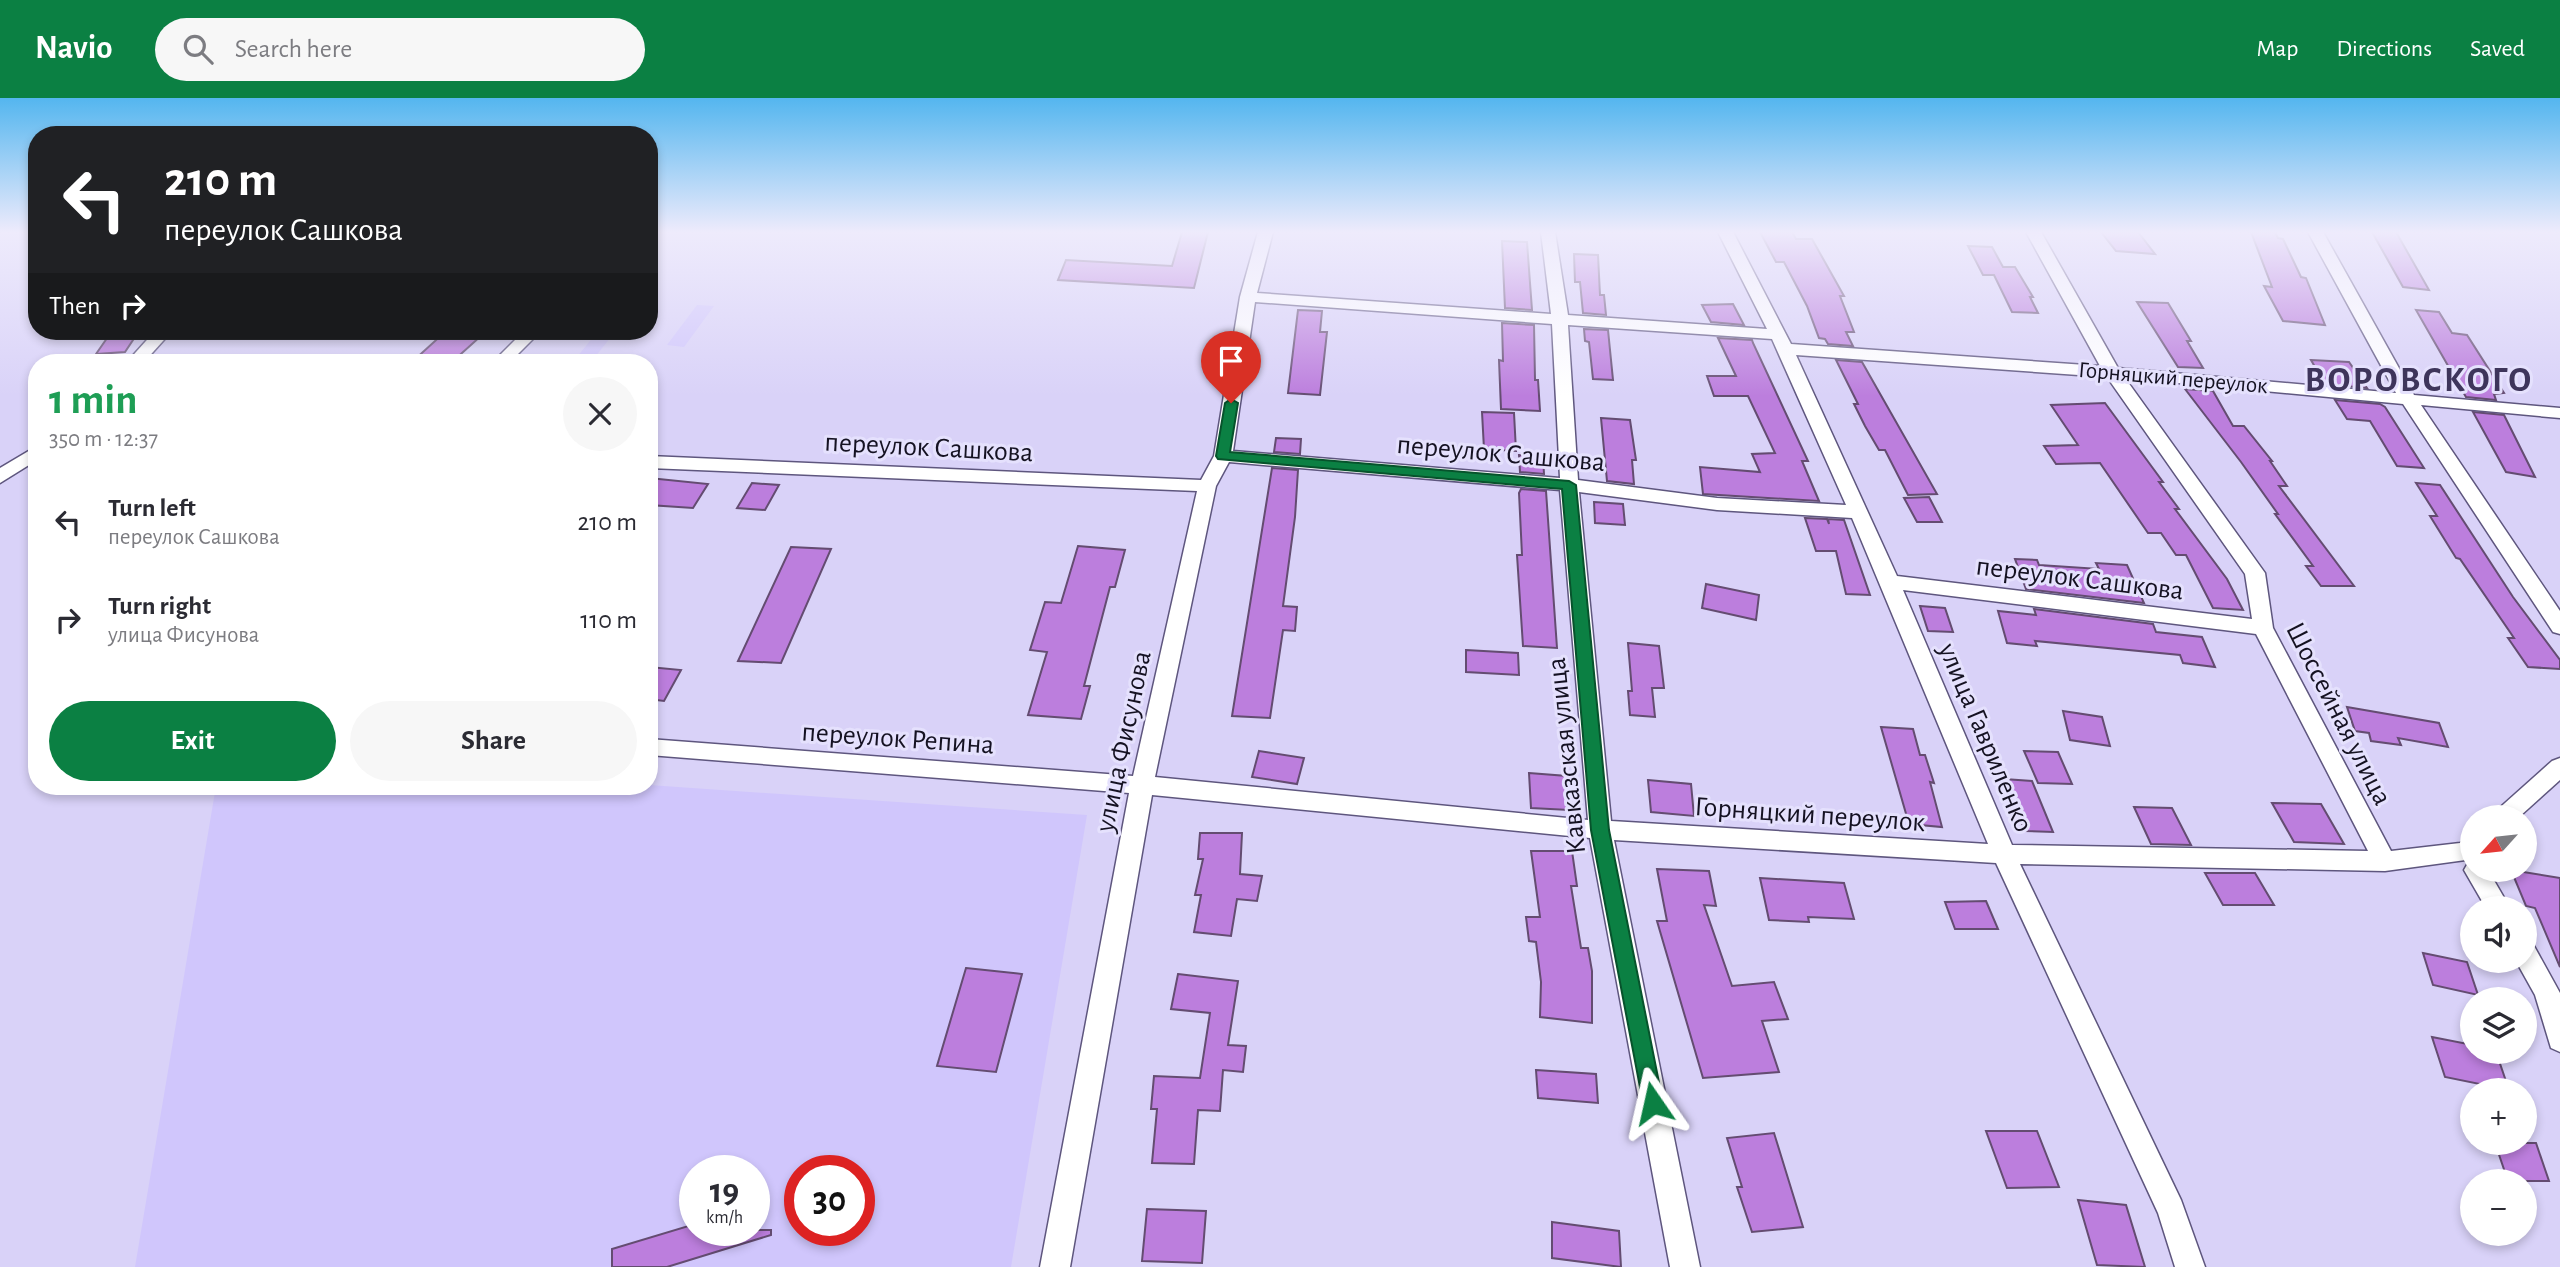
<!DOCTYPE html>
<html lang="en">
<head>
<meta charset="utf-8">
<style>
	body { margin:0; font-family:"Alegreya Sans",sans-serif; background:#f7f7f7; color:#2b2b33; height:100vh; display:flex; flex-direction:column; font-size:26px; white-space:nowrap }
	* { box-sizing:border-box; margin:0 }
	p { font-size:23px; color:#7c7c81 }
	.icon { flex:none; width:38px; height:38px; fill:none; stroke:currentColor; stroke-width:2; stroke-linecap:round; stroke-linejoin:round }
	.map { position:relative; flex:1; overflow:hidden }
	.drawer { position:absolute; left:28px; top:256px; width:630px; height:441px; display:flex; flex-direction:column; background:#fff; border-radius:28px; box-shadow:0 4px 10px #0003 }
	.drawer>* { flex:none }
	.banner { position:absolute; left:28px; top:28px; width:630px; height:214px; border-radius:28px; box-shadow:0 4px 10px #0003; background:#202124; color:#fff; overflow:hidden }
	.needle { width:46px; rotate:243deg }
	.fabs { position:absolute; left:2460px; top:707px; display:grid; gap:14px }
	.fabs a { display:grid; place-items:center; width:77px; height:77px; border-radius:50%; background:#fff; box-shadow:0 4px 10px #0003; font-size:35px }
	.speed { position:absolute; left:679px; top:1057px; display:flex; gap:14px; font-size:35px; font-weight:700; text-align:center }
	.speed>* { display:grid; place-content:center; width:91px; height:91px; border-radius:50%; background:#fff; box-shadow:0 4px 10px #0003; line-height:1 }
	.speed small { font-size:18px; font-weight:400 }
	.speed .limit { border:10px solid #d22; background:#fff; color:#111 }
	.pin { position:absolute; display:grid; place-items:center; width:60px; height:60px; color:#fff; margin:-72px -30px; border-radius:50% 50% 50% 0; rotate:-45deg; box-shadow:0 0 7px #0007 }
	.pin .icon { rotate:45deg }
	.me { position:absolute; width:77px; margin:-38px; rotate:349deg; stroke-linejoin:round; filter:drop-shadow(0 0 5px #0008) }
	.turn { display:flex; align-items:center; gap:24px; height:147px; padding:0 21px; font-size:32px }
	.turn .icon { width:91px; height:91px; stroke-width:2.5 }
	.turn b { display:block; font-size:49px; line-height:60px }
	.then { display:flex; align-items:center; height:66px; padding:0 21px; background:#0003; gap:14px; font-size:26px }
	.round { display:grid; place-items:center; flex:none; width:74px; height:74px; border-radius:37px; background:#f7f7f7 }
	.head { display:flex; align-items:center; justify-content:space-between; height:119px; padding:0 21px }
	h1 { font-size:42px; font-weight:600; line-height:52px; color:#1e9e55 }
	.action { display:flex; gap:14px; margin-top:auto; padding:14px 21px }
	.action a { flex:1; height:80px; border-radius:42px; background:#0b8043; color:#fff; font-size:28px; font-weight:600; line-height:80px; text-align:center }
	.action a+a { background:#f7f7f7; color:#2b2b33 }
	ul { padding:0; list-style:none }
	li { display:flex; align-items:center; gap:21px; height:98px; padding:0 21px }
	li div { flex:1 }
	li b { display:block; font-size:26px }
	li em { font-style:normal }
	header { display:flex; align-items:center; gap:42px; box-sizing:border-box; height:98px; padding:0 35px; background:#0b8043; color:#fff }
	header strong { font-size:33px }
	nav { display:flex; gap:38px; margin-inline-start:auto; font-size:24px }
	.search { width:490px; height:63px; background:#f7f7f7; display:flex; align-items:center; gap:18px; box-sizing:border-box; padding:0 24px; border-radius:38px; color:#7c7c81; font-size:26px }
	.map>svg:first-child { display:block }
	.built { fill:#d0c6fc; fill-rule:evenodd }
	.building { fill:#bc7edd; stroke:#644c71; stroke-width:2 }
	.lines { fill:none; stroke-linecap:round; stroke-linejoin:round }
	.street-casing { stroke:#5e567e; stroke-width:3 }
	.street { fill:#fff; fill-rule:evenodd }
	.route { fill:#0b8043; stroke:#07532c; stroke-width:2 }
	.labels { text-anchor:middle; stroke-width:6; stroke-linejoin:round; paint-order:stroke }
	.far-street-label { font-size:23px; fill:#151222; stroke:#e5e1fd }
	.street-label { font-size:28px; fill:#151222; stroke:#e5e1fd }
	.district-label { font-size:35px; font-weight:bold; letter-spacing:2px; fill:#3e355b; stroke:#e5e1fd }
</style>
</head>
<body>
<header>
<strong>Navio</strong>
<div class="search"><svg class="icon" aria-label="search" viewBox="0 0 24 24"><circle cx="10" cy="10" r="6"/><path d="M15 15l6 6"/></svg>Search here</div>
<nav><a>Map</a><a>Directions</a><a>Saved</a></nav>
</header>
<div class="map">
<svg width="2560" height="1169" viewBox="0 0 2560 1169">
	<rect width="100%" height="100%" fill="#d9d2f8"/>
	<g class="built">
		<path d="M697,207L714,208L684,249L667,247Z"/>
		<path d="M594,238L611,239L591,264H573Z"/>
		<path d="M649,687L1087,717L1011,1169H135L216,688ZM695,1073H754V1132H695ZM800,1073H859V1132H800Z"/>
	</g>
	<g class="building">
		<path d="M1182,134H1208L1194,190L1058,182L1066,162L1172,168Z"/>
		<path d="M1760,134H1792L1796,141H1812L1844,198H1840L1854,234H1846L1853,248L1828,246L1825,241L1819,240L1807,208L1784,164H1776Z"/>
		<path d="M2101,134H2138L2155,156L2116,153Z"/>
		<path d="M2251,134H2275L2278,140L2283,141L2301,179L2306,180L2325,227L2283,223L2264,188L2272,189Z"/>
		<path d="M2372,134H2396L2429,192L2403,189Z"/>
		<path d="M1502,143L1527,144L1532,212L1505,210Z"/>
		<path d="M1968,148L1992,149L2003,169H2015L2033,199H2030L2038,215L2012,214L1994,177H1983Z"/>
		<path d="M1574,156L1598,157L1600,197H1604L1606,217L1583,215L1580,184H1575Z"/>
		<path d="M2137,204L2168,205L2191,243H2187L2203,270L2178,269Z"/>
		<path d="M1733,206L1744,227L1711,224L1702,207Z"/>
		<path d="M1298,212L1322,213L1320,234H1327L1320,297L1288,295Z"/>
		<path d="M2416,212L2439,214L2452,235L2467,237L2504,295L2494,296L2496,302L2466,299Z"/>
		<path d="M1502,225L1534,227L1535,282H1538L1540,313L1501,311L1499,262L1503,263Z"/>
		<path d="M1584,231L1608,232L1613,282L1593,281L1589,244L1585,243Z"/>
		<path d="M112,233H139L125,254L96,256Z"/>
		<path d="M446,233L482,237L452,264H412Z"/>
		<path d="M1718,240L1752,242L1753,245L1808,363H1802L1819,403L1703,396L1700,369L1760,374L1752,356L1775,355L1748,298H1714L1707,278H1736Z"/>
		<path d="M1836,262L1862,264L1937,396L1908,397L1885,352H1879L1865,328L1854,306H1858Z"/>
		<path d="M2311,262L2349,264L2367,290L2325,286Z"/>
		<path d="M2185,291L2213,293L2233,328H2244L2272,363H2270L2287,388H2279L2354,488H2321L2306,468H2313L2275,416H2278L2241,364Z"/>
		<path d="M2335,302L2380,306L2385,309L2424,370L2397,368L2370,323L2347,321Z"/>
		<path d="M2105,305L2163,384H2159L2179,411H2175L2227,481L2243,512L2213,510L2186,457H2176L2161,435H2148L2100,365L2056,366L2044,348L2078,347L2051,307Z"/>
		<path d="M1482,314L1514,315L1516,353L1484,351Z"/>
		<path d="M2473,314L2504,317L2535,379L2506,374Z"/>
		<path d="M1601,320L1630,322L1636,362H1632L1634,386L1607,383Z"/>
		<path d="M1276,340L1301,341L1300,356L1274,354Z"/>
		<path d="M1519,357L1543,359L1544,376L1520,374Z"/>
		<path d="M1272,370L1298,372L1295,419L1283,508L1297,509L1295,533L1283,532L1270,620L1232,618Z"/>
		<path d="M649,380L708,386L693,410L649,407Z"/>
		<path d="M752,385L779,387L765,412L737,410Z"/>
		<path d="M2416,385L2440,387L2513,499L2560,562V571L2528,569L2508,540H2514L2460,461L2456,460L2430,418H2437Z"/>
		<path d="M1521,391L1546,393L1557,550L1523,548L1517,457H1522L1519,395Z"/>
		<path d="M1929,399L1942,424H1917L1904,400Z"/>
		<path d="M1594,404L1623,406L1625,427L1595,425Z"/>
		<path d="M1805,420L1827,421L1829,426L1828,421L1844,422L1870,497L1846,496L1836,453H1816Z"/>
		<path d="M1078,448L1125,452L1115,489H1110L1084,588H1090L1081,621L1028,617L1047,554L1030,552L1045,504L1061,505Z"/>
		<path d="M791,449L831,451L781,565L738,563Z"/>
		<path d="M2015,461L2037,462L2039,467L2099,471L2096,465L2127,467L2144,505L2026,491Z"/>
		<path d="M1706,486L1759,497L1756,522L1702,510Z"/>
		<path d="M1920,508L1945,510L1953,534L1928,533Z"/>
		<path d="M2034,511L2153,526L2156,534L2202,539L2215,569L2183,565L2180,557L2035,543L2037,548L2007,545L1998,513L2036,517Z"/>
		<path d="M1628,545L1659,548L1664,590H1652L1655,619L1630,617L1628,593H1632Z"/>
		<path d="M1466,552L1518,555L1519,577L1466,574Z"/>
		<path d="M649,569L681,572L664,603L649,601Z"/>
		<path d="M2347,609L2439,625L2448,649L2398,640L2401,647L2371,643L2369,635L2355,633Z"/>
		<path d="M2063,613L2102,619L2110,648L2070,642Z"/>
		<path d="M1881,629L1913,631L1920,657H1925L1934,685L1930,684L1942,729L1909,726Z"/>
		<path d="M1259,653L1304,660L1297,686L1252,679Z"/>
		<path d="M2024,653L2058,654L2072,686L2038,685Z"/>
		<path d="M1529,675L1567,678L1569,712L1531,710Z"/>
		<path d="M2004,681L2032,683L2053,734L2025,733Z"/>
		<path d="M1648,682L1691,686L1694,718L1651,714Z"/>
		<path d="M2272,705L2321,706L2344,746L2294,744Z"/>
		<path d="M2134,709L2172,710L2191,747L2151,746Z"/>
		<path d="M1200,735H1242L1240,776L1262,778L1257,803L1237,801L1231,838L1194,834L1201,797H1195L1203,761H1198Z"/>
		<path d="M1531,753H1572L1577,788H1571L1581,850H1588L1592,873V925L1540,919L1541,884L1536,844L1529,843L1526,819H1540Z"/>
		<path d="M1657,771L1709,773L1716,808L1704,807L1732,888L1774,884L1788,921L1762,923L1779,974L1703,980L1657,823H1667Z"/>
		<path d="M2511,772L2560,780V869L2535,810L2526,808Z"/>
		<path d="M2205,775H2255L2274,807H2223Z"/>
		<path d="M1760,780L1844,785L1854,821L1808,819L1809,824L1769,822Z"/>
		<path d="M1986,803L1998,831H1955L1945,804Z"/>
		<path d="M2423,855L2467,864L2478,897L2433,887Z"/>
		<path d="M966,870L1022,876L996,974L937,968Z"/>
		<path d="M1178,876L1238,883L1228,947L1246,948L1243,974L1223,972L1220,1013L1198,1012L1194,1066L1152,1065L1157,1011H1151L1154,978L1200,980L1210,915L1171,911Z"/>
		<path d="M2432,939L2473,947V954H2496L2509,992L2445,979Z"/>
		<path d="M1536,972L1596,976L1598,1005L1538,1000Z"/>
		<path d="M1986,1033H2037L2059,1089L2007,1090Z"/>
		<path d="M1774,1035L1803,1129L1752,1134L1737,1089H1742L1727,1040Z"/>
		<path d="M2495,1045H2536L2549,1083H2508Z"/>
		<path d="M2078,1102L2126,1107L2145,1169L2097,1167Z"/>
		<path d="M1147,1111L1206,1113L1202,1165L1142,1163Z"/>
		<path d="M1552,1124L1619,1133L1621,1169L1552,1160Z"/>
		<path d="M695,1126V1132H771V1137L667,1169H612V1151Z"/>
	</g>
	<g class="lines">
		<defs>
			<g id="street">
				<path d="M1258,134H1273L1257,195L1551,216L1541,134H1555L1568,217L1767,231L1718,134H1733L1791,246L2100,268L2026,134H2041L2118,270L2396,295L2308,134H2323L2414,297L2560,310V320L2421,307L2560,513V536L2553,534L2403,306L2125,280L2265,475L2273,530L2391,753L2460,745L2473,738V761L2385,773L2020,766L2181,1102L2205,1169H2175L2158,1115L1996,765L1614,742L1700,1169H1670L1590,740L1152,697L1070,1169H1040L1129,695L649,657V641L1133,678L1197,393L649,370V358L1201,382L1214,358L1240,199ZM1255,204L1552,226L1560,380L1233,353ZM1568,227L1772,241L1846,407L1717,400L1578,382ZM1796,257L2107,279L2245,476L2252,521L1897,478ZM1229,364L1560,392L1588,722L1155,679L1216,388ZM1579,394L1717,412L1852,420L1988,746L1611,723ZM1903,492L2256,536L2368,753L2012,747Z"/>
				<path d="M155,233H172L144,264H127Z"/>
				<path d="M524,233H541L510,264H493Z"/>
				<path d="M37,348V362L0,385V370Z"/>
				<path d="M2560,660V682L2519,719H2493L2496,713L2552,663Z"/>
				<path d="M2473,763V772H2488L2510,810H2486L2464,772L2468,765Z"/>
				<path d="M2525,845L2534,848L2560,895V954L2551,950L2535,897L2516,863H2525Z"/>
			</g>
		</defs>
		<use href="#street" class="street-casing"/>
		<use href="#street" class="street"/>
	</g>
	<linearGradient id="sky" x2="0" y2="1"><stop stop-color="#54b6ef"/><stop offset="0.45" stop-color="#eeebfc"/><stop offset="1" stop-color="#eeebfc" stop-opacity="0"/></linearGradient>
	<rect width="2560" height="298" fill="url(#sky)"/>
	<path class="route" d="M1231,301L1238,305L1230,354L1569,383L1576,387L1609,732L1663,1005L1660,1012L1653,1015L1646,1012L1643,1005L1591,732L1562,391L1218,361L1216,358L1225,305Z"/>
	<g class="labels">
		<g class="far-street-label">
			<text transform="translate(2173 279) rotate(5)" y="8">Горняцкий переулок</text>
		</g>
		<g class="street-label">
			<text transform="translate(929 348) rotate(3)" y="10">переулок Сашкова</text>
			<text transform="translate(1501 354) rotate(5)" y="10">переулок Сашкова</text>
			<text transform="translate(2080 479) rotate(7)" y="10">переулок Сашкова</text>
			<text transform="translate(2340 615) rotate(63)" y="10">Шоссейная улица</text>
			<text transform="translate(898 639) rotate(4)" y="10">переулок Репина</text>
			<text transform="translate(1987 639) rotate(67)" y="10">улица Гавриленко</text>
			<text transform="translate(1122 643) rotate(-78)" y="10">улица Фисунова</text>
			<text transform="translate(1565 658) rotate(-96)" y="10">Кавказская улица</text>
			<text transform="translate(1810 715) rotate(4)" y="10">Горняцкий переулок</text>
		</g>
		<g class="district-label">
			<text x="2419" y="293">ВОРОВСКОГО</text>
		</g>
	</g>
</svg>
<div class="fabs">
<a><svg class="needle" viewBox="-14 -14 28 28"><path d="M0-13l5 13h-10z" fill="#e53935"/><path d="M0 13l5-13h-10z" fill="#7c7c81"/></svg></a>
<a><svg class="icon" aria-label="sound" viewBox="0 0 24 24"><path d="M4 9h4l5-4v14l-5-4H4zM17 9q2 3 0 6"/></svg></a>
<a><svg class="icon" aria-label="layers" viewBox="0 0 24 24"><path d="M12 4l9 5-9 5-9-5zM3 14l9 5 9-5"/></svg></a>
<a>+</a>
<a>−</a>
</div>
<div class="speed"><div>19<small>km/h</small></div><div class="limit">30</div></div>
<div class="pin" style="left:1231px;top:305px;background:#d93025"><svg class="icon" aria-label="arrive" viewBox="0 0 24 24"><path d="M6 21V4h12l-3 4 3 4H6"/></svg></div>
<svg class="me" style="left:1653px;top:1005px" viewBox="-20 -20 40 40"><path d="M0-17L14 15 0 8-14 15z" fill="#0b8043" stroke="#fff" stroke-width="4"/></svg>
<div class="banner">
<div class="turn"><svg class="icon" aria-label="left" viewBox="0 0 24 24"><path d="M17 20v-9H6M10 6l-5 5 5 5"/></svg><div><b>210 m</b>переулок Сашкова</div></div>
<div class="then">Then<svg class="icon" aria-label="right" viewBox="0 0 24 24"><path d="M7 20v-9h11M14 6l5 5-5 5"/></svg></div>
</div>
<section class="drawer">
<div class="head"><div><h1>1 min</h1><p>350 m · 12:37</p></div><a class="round"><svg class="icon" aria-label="close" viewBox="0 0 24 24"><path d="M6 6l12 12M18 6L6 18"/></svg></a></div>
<ul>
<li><svg class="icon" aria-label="left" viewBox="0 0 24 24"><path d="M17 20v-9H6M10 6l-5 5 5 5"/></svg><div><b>Turn left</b><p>переулок Сашкова</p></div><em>210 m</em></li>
<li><svg class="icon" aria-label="right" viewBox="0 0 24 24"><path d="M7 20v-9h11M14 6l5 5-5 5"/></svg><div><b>Turn right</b><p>улица Фисунова</p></div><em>110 m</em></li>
</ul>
<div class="action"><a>Exit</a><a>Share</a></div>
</section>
</div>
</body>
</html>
